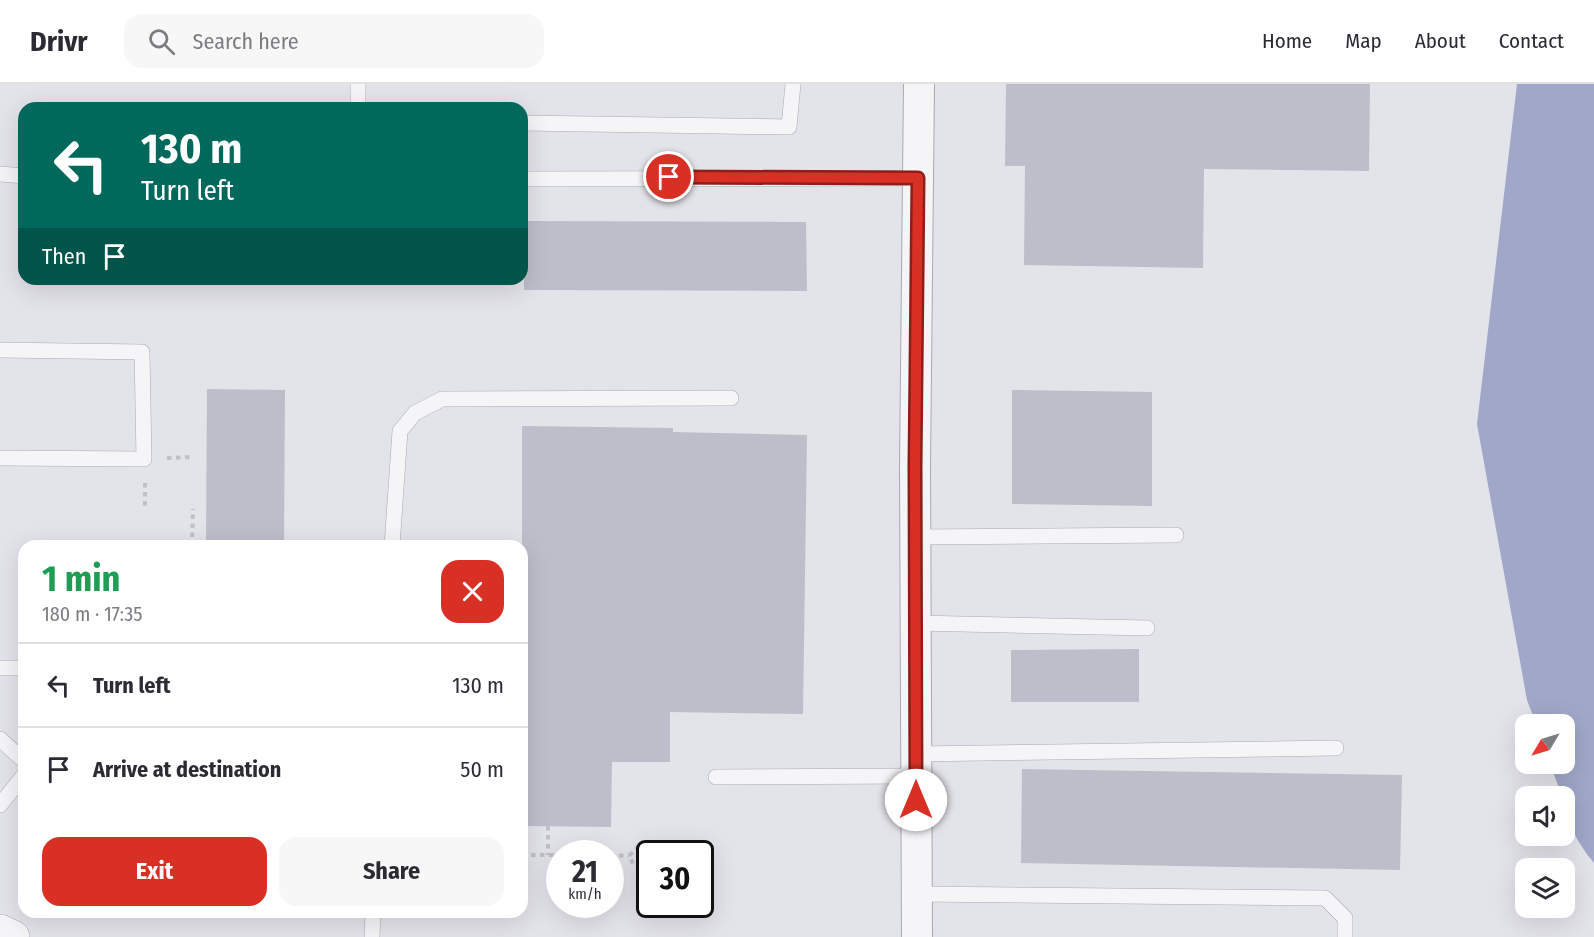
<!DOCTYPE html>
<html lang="en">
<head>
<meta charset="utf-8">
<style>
	body { margin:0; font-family:"Fira Sans Condensed",sans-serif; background:#f7f7f7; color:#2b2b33; height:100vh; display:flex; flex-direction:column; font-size:22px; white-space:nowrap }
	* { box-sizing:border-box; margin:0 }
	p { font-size:20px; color:#7c7c81 }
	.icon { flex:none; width:33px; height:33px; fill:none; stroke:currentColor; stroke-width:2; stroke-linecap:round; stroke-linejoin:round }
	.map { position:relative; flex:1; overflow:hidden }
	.drawer { position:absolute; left:18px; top:456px; width:510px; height:378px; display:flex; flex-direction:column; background:#fff; border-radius:18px; box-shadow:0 6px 24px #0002 }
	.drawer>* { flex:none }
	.top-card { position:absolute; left:18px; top:18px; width:510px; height:183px; border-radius:18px; box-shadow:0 6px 24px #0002; background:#00695c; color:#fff; overflow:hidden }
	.needle { width:39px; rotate:232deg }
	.buttons { position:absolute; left:1515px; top:630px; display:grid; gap:12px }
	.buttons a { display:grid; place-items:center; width:60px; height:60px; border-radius:12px; background:#fff; box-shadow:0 6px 24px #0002; font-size:30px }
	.speed { position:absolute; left:546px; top:756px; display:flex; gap:12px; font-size:30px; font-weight:700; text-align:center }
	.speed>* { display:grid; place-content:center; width:78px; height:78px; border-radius:50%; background:#fff; box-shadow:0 6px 24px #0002; line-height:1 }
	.speed small { font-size:15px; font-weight:400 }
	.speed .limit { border:3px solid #111; border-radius:9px; background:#fff; color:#111 }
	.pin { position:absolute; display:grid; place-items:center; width:51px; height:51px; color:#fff; margin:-26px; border:3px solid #fff; border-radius:50%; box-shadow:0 2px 6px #0007 }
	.me { position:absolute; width:66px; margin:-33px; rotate:0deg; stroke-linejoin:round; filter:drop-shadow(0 0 4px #0008) }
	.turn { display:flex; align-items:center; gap:21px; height:126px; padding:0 24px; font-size:27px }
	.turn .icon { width:78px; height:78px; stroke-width:2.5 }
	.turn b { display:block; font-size:42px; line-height:51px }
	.then { display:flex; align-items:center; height:57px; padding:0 24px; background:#0003; gap:12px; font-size:22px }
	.round { display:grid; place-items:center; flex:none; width:63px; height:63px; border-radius:18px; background:#f7f7f7 }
	.head { display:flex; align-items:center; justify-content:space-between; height:102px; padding:0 24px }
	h1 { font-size:36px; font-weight:700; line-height:45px; color:#1e9e55 }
	.action { display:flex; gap:12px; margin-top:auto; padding:12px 24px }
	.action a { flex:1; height:69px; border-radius:18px; background:#d93025; color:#fff; font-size:24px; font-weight:700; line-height:69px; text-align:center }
	.action a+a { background:#f7f7f7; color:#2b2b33 }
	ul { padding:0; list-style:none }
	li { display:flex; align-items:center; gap:18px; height:84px; padding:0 24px; border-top:2px solid #e1e1e2 }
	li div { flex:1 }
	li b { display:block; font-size:22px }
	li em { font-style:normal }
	header { display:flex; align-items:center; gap:36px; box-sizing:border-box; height:84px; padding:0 30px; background:#fff; border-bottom:2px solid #e1e1e2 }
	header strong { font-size:28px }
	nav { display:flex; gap:33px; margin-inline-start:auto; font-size:21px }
	.search { width:420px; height:54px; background:#f7f7f7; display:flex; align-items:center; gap:15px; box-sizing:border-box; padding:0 21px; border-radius:18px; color:#7c7c81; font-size:22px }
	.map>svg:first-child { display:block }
	.water { fill:#a0a7c8 }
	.building { fill:#bdbeca }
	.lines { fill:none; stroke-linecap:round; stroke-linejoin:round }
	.service-casing { stroke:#a8a9b4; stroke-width:16 }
	.minor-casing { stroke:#a8a9b4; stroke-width:32 }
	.tertiary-casing { stroke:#a8a9b4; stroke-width:34 }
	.path { stroke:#c0c1c8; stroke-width:4; stroke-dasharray:4.5 4.5; stroke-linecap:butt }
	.service { stroke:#f5f5f8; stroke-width:15 }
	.minor { stroke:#f5f5f8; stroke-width:30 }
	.tertiary { stroke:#f5f5f8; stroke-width:33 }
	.route-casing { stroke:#8d1f18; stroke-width:15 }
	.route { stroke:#d93025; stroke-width:10 }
</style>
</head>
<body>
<header>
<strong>Drivr</strong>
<div class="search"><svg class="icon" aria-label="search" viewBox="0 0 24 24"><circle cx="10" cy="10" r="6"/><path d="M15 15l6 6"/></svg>Search here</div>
<nav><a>Home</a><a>Map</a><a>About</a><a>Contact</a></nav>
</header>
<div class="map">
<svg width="1594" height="853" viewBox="0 0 1594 853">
	<rect width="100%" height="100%" fill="#e3e3ea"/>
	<path class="water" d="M1517,0H1594V779C1579,761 1564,736 1564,712H1562L1550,680H1564V640H1536L1527,616L1477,340Z"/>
	<g class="building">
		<path d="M1006,0H1370L1369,87L1204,85L1203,184L1024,181L1025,82H1005Z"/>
		<path d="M524,137L806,138L807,207L524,206Z"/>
		<path d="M207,305L285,306L284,462H206Z"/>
		<path d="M1012,306L1152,308V422L1012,420Z"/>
		<path d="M522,342L673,344V348L807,351L803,630L670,628V678H612L611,743L522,742Z"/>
		<path d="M1139,565V618H1011V566Z"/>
		<path d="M1022,685L1402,691L1400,786L1021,779Z"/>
	</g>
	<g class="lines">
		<defs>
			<g id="service">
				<path d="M358,0V24"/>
				<path d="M522,39L789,43L793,0"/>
				<path d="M0,90L24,92"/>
				<path d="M522,95L918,94"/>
				<path d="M0,266L142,268L144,375L0,374"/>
				<path d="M915,453L1176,451"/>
				<path d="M392,462L400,347L415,329L442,315L731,314"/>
				<path d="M915,539L1147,544"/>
				<path d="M0,584H24"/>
				<path d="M0,655L24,677"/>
				<path d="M916,670L1336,664"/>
				<path d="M716,693L916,692"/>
				<path d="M0,721L24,691"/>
				<path d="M916,810L1325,814L1345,834V853"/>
				<path d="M372,853L373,828"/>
			</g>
			<path id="minor" d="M917,853L915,382L919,0"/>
			<path id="tertiary" d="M0,847L13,853"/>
		</defs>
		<use href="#service" class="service-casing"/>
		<use href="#minor" class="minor-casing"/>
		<use href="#tertiary" class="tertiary-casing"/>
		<g class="path">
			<path d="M167,374L193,373"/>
			<path d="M145,399V425"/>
			<path d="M192,462L193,425"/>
			<path d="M548,742V771"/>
			<path d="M522,771H560"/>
			<path d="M610,771L629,772"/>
			<path d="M650,783L634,781L629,772L639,762L654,759"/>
		</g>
		<use href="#service" class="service"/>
		<use href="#minor" class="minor"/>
		<use href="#tertiary" class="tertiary"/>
	</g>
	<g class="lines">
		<defs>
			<path id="route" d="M669,93L918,94L915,382L916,716"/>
		</defs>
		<use href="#route" class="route-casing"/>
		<use href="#route" class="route"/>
	</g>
</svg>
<div class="buttons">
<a><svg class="needle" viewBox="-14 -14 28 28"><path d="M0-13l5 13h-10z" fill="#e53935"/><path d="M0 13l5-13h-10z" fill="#7c7c81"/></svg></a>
<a><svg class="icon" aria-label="sound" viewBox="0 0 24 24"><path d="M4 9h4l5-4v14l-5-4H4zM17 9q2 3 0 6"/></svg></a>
<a><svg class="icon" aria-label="layers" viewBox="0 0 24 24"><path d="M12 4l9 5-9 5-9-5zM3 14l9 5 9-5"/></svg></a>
</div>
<div class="speed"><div>21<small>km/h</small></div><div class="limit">30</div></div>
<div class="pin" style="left:669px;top:93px;background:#d93025"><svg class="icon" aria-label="arrive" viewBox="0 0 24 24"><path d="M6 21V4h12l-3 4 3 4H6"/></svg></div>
<svg class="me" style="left:916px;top:716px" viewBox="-20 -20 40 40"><circle r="19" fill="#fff"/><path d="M0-13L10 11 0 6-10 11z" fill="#d93025"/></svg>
<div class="top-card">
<div class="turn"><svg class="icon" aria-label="left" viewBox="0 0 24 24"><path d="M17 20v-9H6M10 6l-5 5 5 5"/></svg><div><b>130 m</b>Turn left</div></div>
<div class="then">Then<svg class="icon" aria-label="arrive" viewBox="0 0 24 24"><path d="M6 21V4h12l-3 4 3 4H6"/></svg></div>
</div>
<section class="drawer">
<div class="head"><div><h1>1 min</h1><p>180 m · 17:35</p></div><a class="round" style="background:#d93025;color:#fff"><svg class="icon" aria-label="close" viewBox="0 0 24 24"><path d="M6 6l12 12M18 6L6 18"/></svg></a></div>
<ul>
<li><svg class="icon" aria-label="left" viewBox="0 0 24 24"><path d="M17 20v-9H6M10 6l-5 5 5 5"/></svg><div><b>Turn left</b></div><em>130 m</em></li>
<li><svg class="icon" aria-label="arrive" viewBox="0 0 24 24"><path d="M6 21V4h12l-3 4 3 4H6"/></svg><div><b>Arrive at destination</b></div><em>50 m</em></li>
</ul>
<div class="action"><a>Exit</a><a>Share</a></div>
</section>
</div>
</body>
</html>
